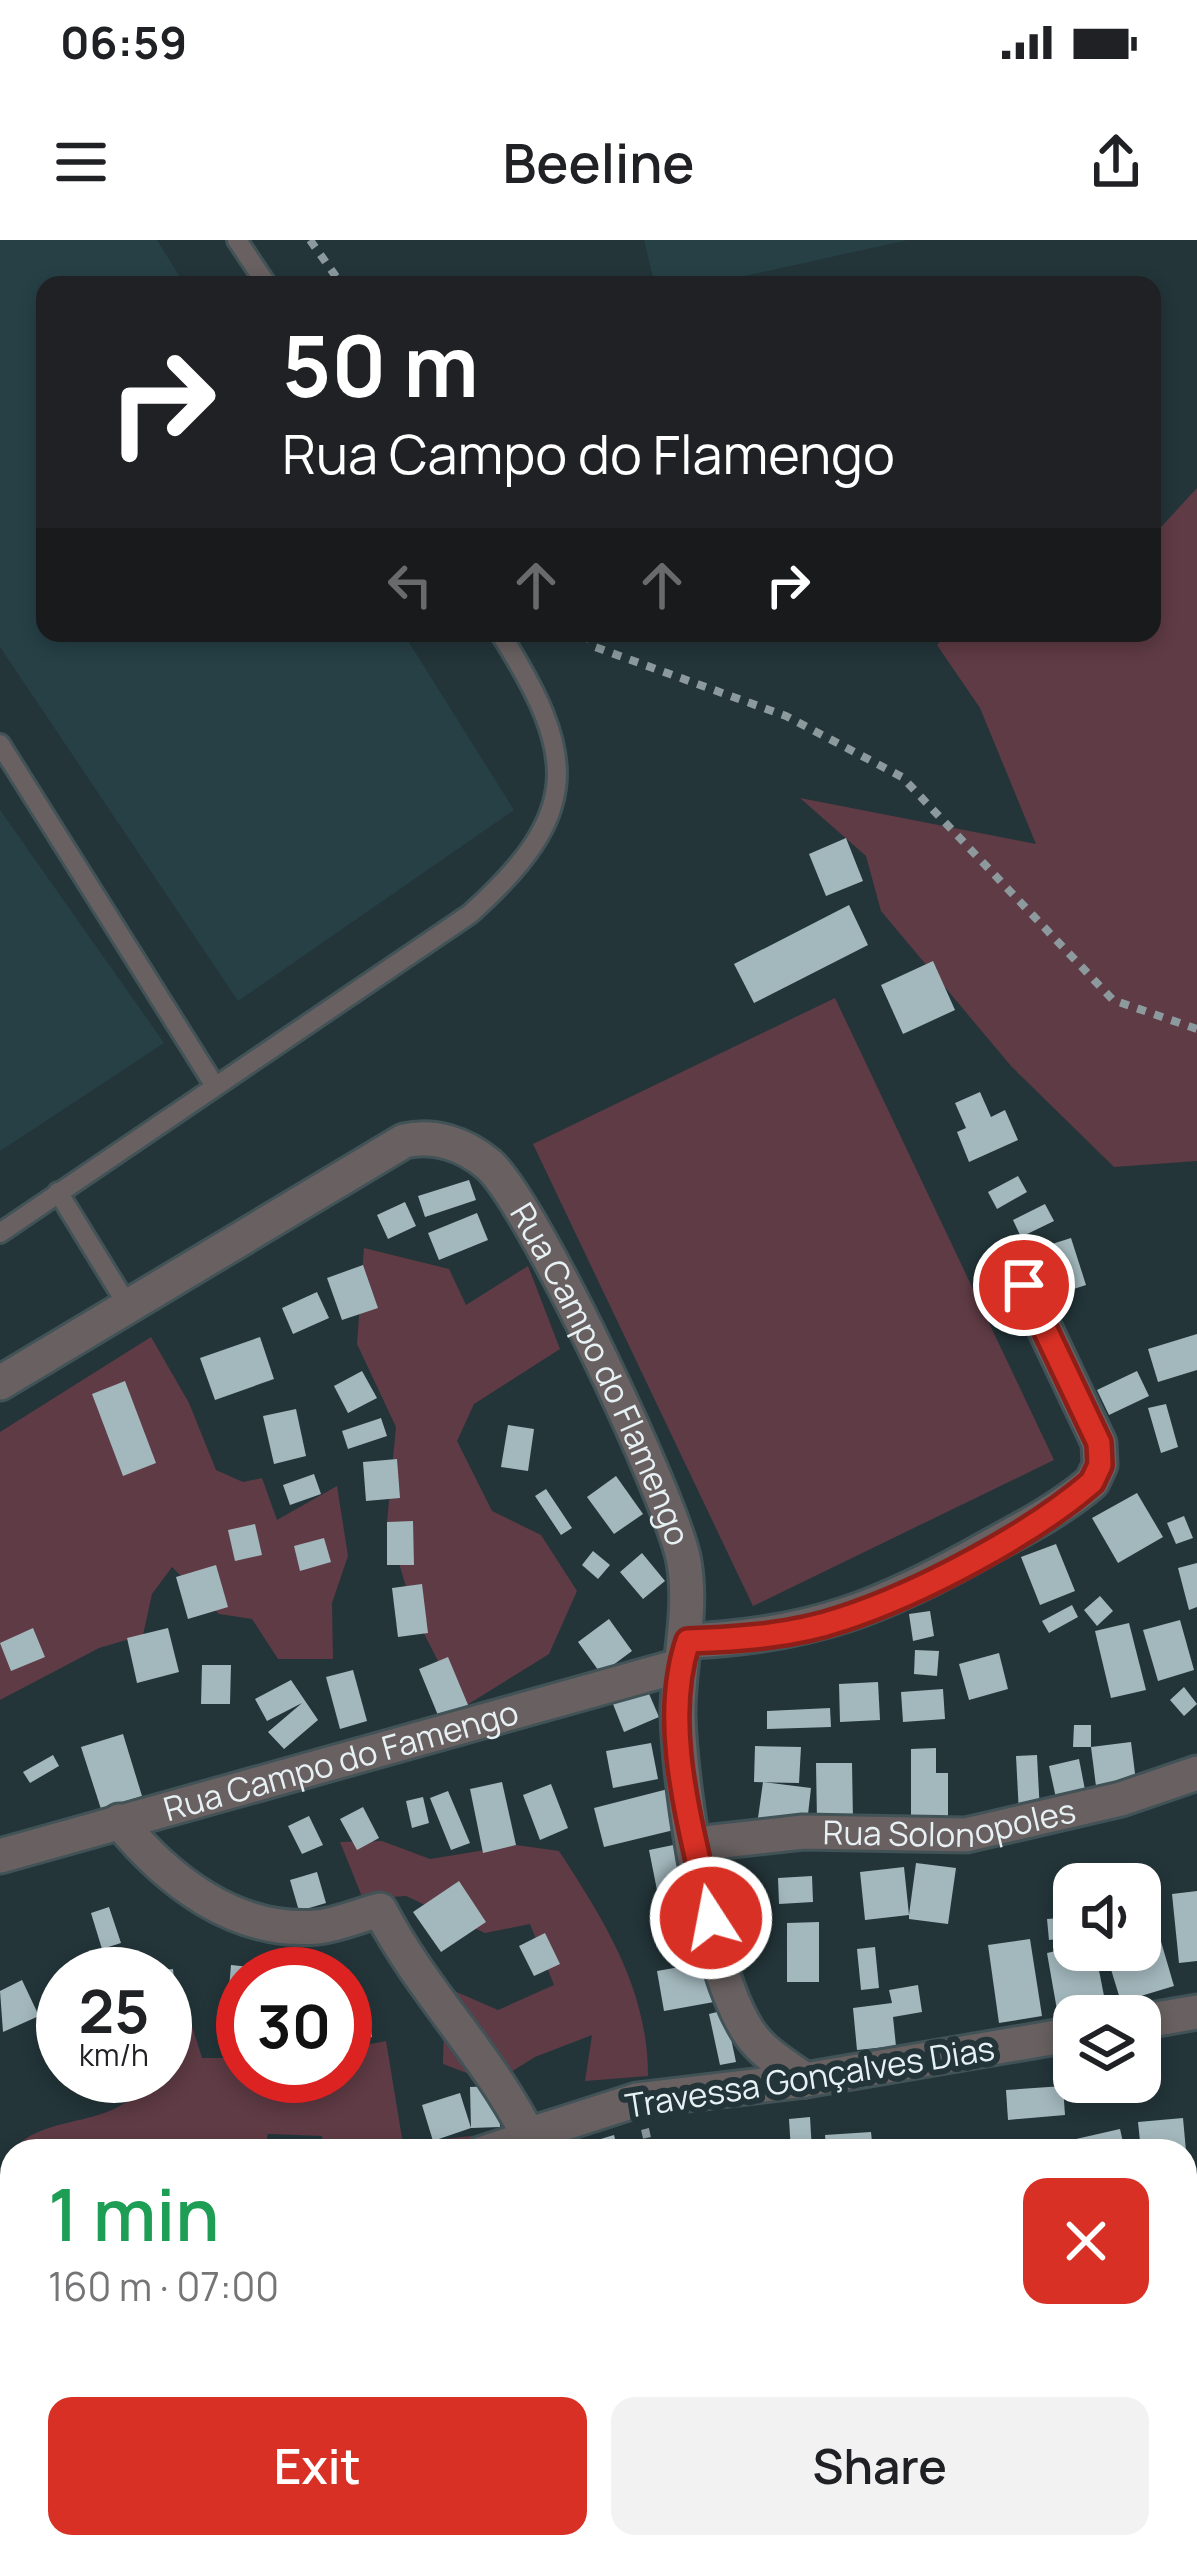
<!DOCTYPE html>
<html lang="en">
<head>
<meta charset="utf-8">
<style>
	body { margin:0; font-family:Manrope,sans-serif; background:#f2f2f2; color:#202124; height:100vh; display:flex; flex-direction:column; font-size:45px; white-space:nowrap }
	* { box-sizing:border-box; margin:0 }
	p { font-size:39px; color:#757577 }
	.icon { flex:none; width:66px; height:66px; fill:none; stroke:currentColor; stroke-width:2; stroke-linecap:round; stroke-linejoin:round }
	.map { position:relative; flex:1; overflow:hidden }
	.drawer { position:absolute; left:0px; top:1899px; width:1197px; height:420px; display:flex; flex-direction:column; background:#fff; border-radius:36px 36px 0 0; box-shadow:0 6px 18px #0003 }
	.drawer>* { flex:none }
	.top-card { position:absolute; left:36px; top:36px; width:1125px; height:366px; border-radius:24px; box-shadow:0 6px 18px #0003; background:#202124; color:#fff; overflow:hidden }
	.fabs { position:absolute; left:1053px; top:1623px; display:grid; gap:24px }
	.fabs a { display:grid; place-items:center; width:108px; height:108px; border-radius:24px; background:#fff; box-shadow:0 6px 18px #0003; font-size:60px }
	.speed { position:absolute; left:36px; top:1707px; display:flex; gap:24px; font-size:60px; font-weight:700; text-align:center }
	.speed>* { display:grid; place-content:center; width:156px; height:156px; border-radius:50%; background:#fff; box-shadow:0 6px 18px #0003; line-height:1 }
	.speed small { font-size:30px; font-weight:400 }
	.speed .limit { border:18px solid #d22; background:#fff; color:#111 }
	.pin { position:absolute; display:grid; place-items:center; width:102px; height:102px; color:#fff; margin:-51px; border:6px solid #fff; border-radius:50%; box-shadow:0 3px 12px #0007 }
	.me { position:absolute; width:132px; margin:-66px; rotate:349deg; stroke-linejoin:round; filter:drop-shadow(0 0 9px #0008) }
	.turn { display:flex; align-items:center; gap:42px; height:252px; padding:0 48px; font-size:54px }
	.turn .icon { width:156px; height:156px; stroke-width:2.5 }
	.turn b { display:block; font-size:84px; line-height:102px }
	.lanes { display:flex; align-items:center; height:114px; padding:0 48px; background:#0003; justify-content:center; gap:60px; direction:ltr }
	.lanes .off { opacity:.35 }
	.round { display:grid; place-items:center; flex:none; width:126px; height:126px; border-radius:24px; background:#f2f2f2 }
	.head { display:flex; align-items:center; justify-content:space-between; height:204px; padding:0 48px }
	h1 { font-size:72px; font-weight:600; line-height:90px; color:#1e9e55 }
	.primary-button { display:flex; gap:24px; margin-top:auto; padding:24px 48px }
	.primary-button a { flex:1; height:138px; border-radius:24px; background:#d93025; color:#fff; font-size:48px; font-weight:600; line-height:138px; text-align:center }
	.primary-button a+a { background:#f2f2f2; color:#202124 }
	.status { display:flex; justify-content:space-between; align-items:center; height:84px; padding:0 60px; background:#fff; direction:ltr }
	.status svg { height:33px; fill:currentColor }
	header { display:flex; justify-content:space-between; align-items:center; height:156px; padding:0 48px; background:#fff; font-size:54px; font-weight:600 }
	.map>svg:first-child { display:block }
	.built { fill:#264046 }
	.green { fill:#5f3b45 }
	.building { fill:#a3b8bd }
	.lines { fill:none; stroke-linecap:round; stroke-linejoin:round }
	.service-casing { stroke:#425357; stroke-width:24 }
	.pedestrian-casing { stroke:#425357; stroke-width:33 }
	.minor-casing { stroke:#425357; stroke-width:39 }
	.tertiary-casing { stroke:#425357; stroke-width:39 }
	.path { stroke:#8c9a9d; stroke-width:8; stroke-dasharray:9 9; stroke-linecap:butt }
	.service { stroke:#686061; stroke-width:18 }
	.pedestrian { stroke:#686061; stroke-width:27 }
	.minor { stroke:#686061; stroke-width:33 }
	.tertiary { stroke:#686061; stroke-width:33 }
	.route-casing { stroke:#8d1f18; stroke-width:30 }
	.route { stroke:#d93025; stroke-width:21 }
	.labels { text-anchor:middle; stroke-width:12; stroke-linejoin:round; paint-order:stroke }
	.street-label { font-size:33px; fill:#e7f1f4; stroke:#233539 }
</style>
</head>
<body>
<div class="status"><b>06:59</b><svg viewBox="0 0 49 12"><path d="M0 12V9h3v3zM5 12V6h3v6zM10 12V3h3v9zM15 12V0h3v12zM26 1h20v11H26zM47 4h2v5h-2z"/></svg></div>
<header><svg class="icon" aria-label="menu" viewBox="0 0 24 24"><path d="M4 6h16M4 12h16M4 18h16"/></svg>Beeline<svg class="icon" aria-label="share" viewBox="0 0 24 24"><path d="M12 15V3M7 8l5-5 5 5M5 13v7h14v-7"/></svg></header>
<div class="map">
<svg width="1197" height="2319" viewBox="0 0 1197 2319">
	<rect width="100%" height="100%" fill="#233539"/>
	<g class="built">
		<path d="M0,0H157L185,45H45V393H403L514,570L238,761L0,407Z"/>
		<path d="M644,0H908L704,45H655Z"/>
		<path d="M0,570L164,803L0,911Z"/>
	</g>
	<g class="green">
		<path d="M1197,248V921L1114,927L1011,826L881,671L866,616L800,558L1036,604L980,468L937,405L946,393H1152V297Z"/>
		<path d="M835,758L1054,1220L753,1366L533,904Z"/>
		<path d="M364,1008L449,1029L466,1065L528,1026L560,1109L474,1164L457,1201L492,1271L541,1295L577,1351L549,1414L462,1468L414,1374L387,1282L396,1187L357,1104Z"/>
		<path d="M151,1097L189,1163L216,1230L243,1242L262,1238L277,1280L337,1246L348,1316L332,1363L333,1419H278L252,1379L219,1374L172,1327L152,1354L143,1395L99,1408L0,1460V1192Z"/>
		<path d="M382,1601L430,1619L516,1605L559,1611C605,1682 648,1749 648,1836L585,1841L592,1795L535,1817L493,1843L443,1824L445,1747L498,1770L554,1745L530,1684L485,1693L406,1656L363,1659L340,1602Z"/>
		<path d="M191,1783L202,1818H243V1836H345V1809L386,1801L403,1904L480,1895L496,1911H324L322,1896L268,1894L263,1911H13C43,1870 126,1892 145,1836H165V1803Z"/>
	</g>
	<g class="building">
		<path d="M846,598L863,641L826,656L809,614Z"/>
		<path d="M849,665L868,705L754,763L734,724Z"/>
		<path d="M933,721L955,770L903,794L881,745Z"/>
		<path d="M980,852L991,877L1005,870L1018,900L969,922L957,892L966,888L955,863Z"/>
		<path d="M1018,936L1027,952L997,969L988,952Z"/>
		<path d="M469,940L476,960L425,977L418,956Z"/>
		<path d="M405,962L416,986L388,999L377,975Z"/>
		<path d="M1045,964L1054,981L1021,997L1013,980Z"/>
		<path d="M477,973L488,1000L439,1020L428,993Z"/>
		<path d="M1071,998L1086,1045L1049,1057L1033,1010Z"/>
		<path d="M363,1025L378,1068L342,1080L327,1038Z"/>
		<path d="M317,1052L329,1078L293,1094L282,1068Z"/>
		<path d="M1197,1094V1130L1158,1142L1148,1109Z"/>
		<path d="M260,1097L274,1139L215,1160L200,1118Z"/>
		<path d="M362,1131L377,1158L348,1173L334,1146Z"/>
		<path d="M1137,1131L1149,1156L1109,1175L1097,1150Z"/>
		<path d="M125,1141L156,1223L123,1236L92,1154Z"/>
		<path d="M1166,1164L1178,1207L1161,1213L1148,1168Z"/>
		<path d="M296,1169L306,1216L274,1224L263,1176Z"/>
		<path d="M381,1178L387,1196L348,1209L342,1191Z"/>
		<path d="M508,1185L534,1189L528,1231L501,1227Z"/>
		<path d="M397,1219L400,1258L366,1261L363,1222Z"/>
		<path d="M314,1234L321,1254L290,1265L283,1245Z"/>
		<path d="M616,1236L643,1274L614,1294L587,1257Z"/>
		<path d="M546,1249L572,1288L561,1295L535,1256Z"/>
		<path d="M1137,1253L1163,1297L1118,1323L1092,1278Z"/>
		<path d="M1184,1276L1193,1298L1176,1304L1167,1283Z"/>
		<path d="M413,1281L414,1325H387V1282Z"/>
		<path d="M255,1284L262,1315L235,1321L228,1290Z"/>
		<path d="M324,1298L331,1322L300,1331L294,1306Z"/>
		<path d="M1056,1304L1075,1351L1040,1365L1021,1317Z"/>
		<path d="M593,1311L610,1325L598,1339L582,1325Z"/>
		<path d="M642,1313L665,1341L643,1359L620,1332Z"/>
		<path d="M1197,1323V1367L1189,1370L1178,1328Z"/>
		<path d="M216,1325L228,1367L188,1379L176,1337Z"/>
		<path d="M422,1344L428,1393L398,1397L392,1348Z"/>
		<path d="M1100,1356L1113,1371L1097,1386L1084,1370Z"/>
		<path d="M1072,1365L1078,1377L1049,1393L1042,1381Z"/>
		<path d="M930,1371L934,1396L913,1401L909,1374Z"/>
		<path d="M609,1379L632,1411L601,1434L578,1402Z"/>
		<path d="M1180,1380L1194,1430L1158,1441L1143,1390Z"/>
		<path d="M1129,1383L1146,1450L1111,1458L1095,1391Z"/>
		<path d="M33,1388L45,1417L11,1431L0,1403Z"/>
		<path d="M168,1388L179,1432L137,1443L127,1398Z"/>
		<path d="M915,1410L939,1411L937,1436L914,1434Z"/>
		<path d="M999,1413L1008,1449L969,1460L959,1424Z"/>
		<path d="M448,1417L471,1472L442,1485L419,1429Z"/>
		<path d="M202,1425H231L230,1464H201Z"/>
		<path d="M353,1430L367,1481L340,1489L326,1437Z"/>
		<path d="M291,1440L318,1480L284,1509L268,1492L302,1463L267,1481L255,1459Z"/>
		<path d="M878,1442L880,1480L840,1482L839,1444Z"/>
		<path d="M1184,1447L1197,1464L1184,1476L1170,1460Z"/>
		<path d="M647,1449L659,1477L624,1492L613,1464Z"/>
		<path d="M943,1449L945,1479L903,1482L901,1452Z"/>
		<path d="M830,1468L831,1487L767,1489V1471Z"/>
		<path d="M1074,1485H1091V1507H1073Z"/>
		<path d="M123,1494L142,1556L101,1569L81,1507Z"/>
		<path d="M1131,1502L1137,1549L1097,1554L1091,1507Z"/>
		<path d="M651,1503L658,1539L613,1548L606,1511Z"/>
		<path d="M755,1506L801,1507L799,1543L754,1542Z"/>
		<path d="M936,1508V1533H948V1580H911V1509Z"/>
		<path d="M53,1515L59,1526L30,1543L23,1532Z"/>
		<path d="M1037,1515L1040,1573L1019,1574L1016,1516Z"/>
		<path d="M1079,1519L1087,1560L1058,1567L1049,1526Z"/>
		<path d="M816,1523H852L853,1581H817Z"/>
		<path d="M502,1542L516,1605L483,1613L470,1549Z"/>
		<path d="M763,1542L811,1548L807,1583L758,1578Z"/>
		<path d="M551,1544L568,1588L540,1600L523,1555Z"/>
		<path d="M668,1549L678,1589L604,1607L594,1568Z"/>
		<path d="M448,1551L470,1603L451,1610L430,1558Z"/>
		<path d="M423,1557L429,1583L412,1588L406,1561Z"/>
		<path d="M363,1567L379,1598L357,1610L340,1579Z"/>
		<path d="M309,1576L323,1605L302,1614L288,1586Z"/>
		<path d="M683,1603L693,1652L659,1660L649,1610Z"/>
		<path d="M916,1623L956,1628L948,1684L909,1679V1675L865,1680L860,1632L904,1627L909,1675Z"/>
		<path d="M317,1632L326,1663L299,1671L290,1640Z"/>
		<path d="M812,1636L813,1662L779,1664L778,1638Z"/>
		<path d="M459,1641L486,1682L441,1712L413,1672Z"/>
		<path d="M1151,1649L1155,1681L1140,1683V1650Z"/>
		<path d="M1197,1651V1721L1179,1723L1172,1654Z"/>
		<path d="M701,1666L707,1700L672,1707L665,1672Z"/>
		<path d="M109,1667L121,1703L102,1709L91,1673Z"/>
		<path d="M1074,1677V1697L1049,1700L1047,1679Z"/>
		<path d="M1155,1681L1174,1746L1121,1762L1105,1710H1140V1686Z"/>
		<path d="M819,1682V1742H787V1683Z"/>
		<path d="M545,1693L560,1724L534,1736L519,1706Z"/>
		<path d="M1030,1699L1042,1776L999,1783L988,1705Z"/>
		<path d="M875,1707L879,1748L861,1750L857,1709Z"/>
		<path d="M1074,1707L1095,1710L1105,1761L1057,1770L1047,1713Z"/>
		<path d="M708,1722L714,1762L664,1771L657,1731Z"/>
		<path d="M231,1725L250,1727V1734H243V1773L227,1772Z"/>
		<path d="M173,1729L179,1790L165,1791V1734L152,1731Z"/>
		<path d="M22,1740L39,1776L3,1792L0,1751Z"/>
		<path d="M918,1745L922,1772L893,1777L896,1806L857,1810L853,1768L892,1763L889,1750Z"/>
		<path d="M366,1755L372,1797L345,1801V1759Z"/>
		<path d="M725,1770L736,1822L720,1825L709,1774Z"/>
		<path d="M499,1846L500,1887L471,1888L470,1847Z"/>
		<path d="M1063,1846L1065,1875L1008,1880L1006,1850Z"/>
		<path d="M460,1853L471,1888L433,1901L422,1865Z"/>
		<path d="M810,1877L812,1911H791L789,1879Z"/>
		<path d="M1183,1878L1186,1911H1141L1138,1882Z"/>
		<path d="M1120,1889L1125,1911H1079L1076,1899Z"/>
		<path d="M871,1892L873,1911H826L825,1895Z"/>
		<path d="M614,1895L618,1911H564V1910Z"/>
		<path d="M1197,2118V2212L1185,2214V2121Z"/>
		<path d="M12,2281V2307H46L31,2319H8L0,2309V2290Z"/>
		<path d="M319,2307H362L364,2319H321Z"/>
		<path d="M481,2307H572L574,2319H483Z"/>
		<path d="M617,2307H674V2309L619,2319Z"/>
		<path d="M820,2307H837L838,2319H785L784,2310Z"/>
		<path d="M1090,2307H1144L1146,2319H1092Z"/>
	</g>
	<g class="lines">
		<defs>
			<g id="service">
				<path d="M237,0L267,45"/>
				<path d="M0,504L215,846"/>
				<path d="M58,952L128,1066"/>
				<path d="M0,993L470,674C583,573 578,516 500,393"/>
			</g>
			<g id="pedestrian">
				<path d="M480,1911L528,1895"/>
				<path d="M0,2007L12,2004"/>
			</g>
			<g id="minor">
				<path id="s1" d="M0,1143L404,901C434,894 464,904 488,924C531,960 674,1263 684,1322C693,1375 677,1424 678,1476C680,1550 708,1734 750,1794C763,1813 786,1826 805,1840"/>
				<path d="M688,1401C811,1396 884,1367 991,1306C1026,1287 1062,1268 1092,1242L1100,1225L1099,1203L1011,1017"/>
				<path d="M119,1581C167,1640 235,1694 317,1687C337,1685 360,1675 380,1670C422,1751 487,1814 528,1895L637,1860L805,1840"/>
				<path id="s2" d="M696,1604L803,1592L966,1595L1121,1559L1197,1533"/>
				<path id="s3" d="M0,1616L679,1426"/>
				<path d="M1185,2071L1197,2069"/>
				<path d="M394,2307L396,2319"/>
				<path d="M729,2307L730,2319"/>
			</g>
			<g id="tertiary">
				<path d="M1140,1782L1197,1772"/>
				<path d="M805,1840L1074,1794"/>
			</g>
		</defs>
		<use href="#service" class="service-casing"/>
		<use href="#pedestrian" class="pedestrian-casing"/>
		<use href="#minor" class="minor-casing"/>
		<use href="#tertiary" class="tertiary-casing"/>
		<g class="path">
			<path d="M310,0L342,45"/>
			<path d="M585,393L595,407L786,476L902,537L1113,760L1197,789"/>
			<path d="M645,1889L650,1911"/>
		</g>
		<use href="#service" class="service"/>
		<use href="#pedestrian" class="pedestrian"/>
		<use href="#minor" class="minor"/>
		<use href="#tertiary" class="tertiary"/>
	</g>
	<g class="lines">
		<defs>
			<path id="route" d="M711,1678C693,1592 659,1487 688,1401C740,1399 792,1396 842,1379C919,1354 1031,1295 1092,1242L1100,1225L1099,1203L1024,1045"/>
		</defs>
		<use href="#route" class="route-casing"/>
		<use href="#route" class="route"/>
	</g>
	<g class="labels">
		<g class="street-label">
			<text dy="12" stroke="none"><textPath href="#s1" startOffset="801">Rua Campo do Flamengo</textPath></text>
			<text dy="12" stroke="none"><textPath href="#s3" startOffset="354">Rua Campo do Famengo</textPath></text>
			<text dy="12" stroke="none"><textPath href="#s2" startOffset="255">Rua Solonopoles</textPath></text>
			<text transform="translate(810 1837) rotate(-9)" y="12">Travessa Gonçalves Dias</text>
		</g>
	</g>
</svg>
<div class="fabs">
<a><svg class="icon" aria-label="sound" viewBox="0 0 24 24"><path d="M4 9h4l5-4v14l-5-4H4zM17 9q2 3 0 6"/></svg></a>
<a><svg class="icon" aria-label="layers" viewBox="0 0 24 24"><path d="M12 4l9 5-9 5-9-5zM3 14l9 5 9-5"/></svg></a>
</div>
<div class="speed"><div>25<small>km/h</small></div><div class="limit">30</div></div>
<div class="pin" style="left:1024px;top:1045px;background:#d93025"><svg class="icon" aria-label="arrive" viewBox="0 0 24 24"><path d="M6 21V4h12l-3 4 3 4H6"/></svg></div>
<svg class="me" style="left:711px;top:1678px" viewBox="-20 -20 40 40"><circle r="17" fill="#d93025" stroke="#fff" stroke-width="3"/><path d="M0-11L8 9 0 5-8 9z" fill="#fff"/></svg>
<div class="top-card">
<div class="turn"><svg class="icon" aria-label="right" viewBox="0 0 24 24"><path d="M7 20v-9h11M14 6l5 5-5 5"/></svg><div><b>50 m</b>Rua Campo do Flamengo</div></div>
<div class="lanes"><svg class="icon off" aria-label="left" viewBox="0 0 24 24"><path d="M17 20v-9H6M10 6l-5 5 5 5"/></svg><svg class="icon off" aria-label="ahead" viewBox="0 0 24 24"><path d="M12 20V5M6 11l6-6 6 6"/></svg><svg class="icon off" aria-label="ahead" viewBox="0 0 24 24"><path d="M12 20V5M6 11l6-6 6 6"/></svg><svg class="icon" aria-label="right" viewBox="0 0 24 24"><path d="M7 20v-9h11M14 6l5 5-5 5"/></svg></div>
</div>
<section class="drawer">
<div class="head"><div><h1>1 min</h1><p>160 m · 07:00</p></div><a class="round" style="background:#d93025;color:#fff"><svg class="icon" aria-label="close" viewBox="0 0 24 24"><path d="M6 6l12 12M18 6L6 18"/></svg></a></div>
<div class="primary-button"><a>Exit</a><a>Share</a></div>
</section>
</div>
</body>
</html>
